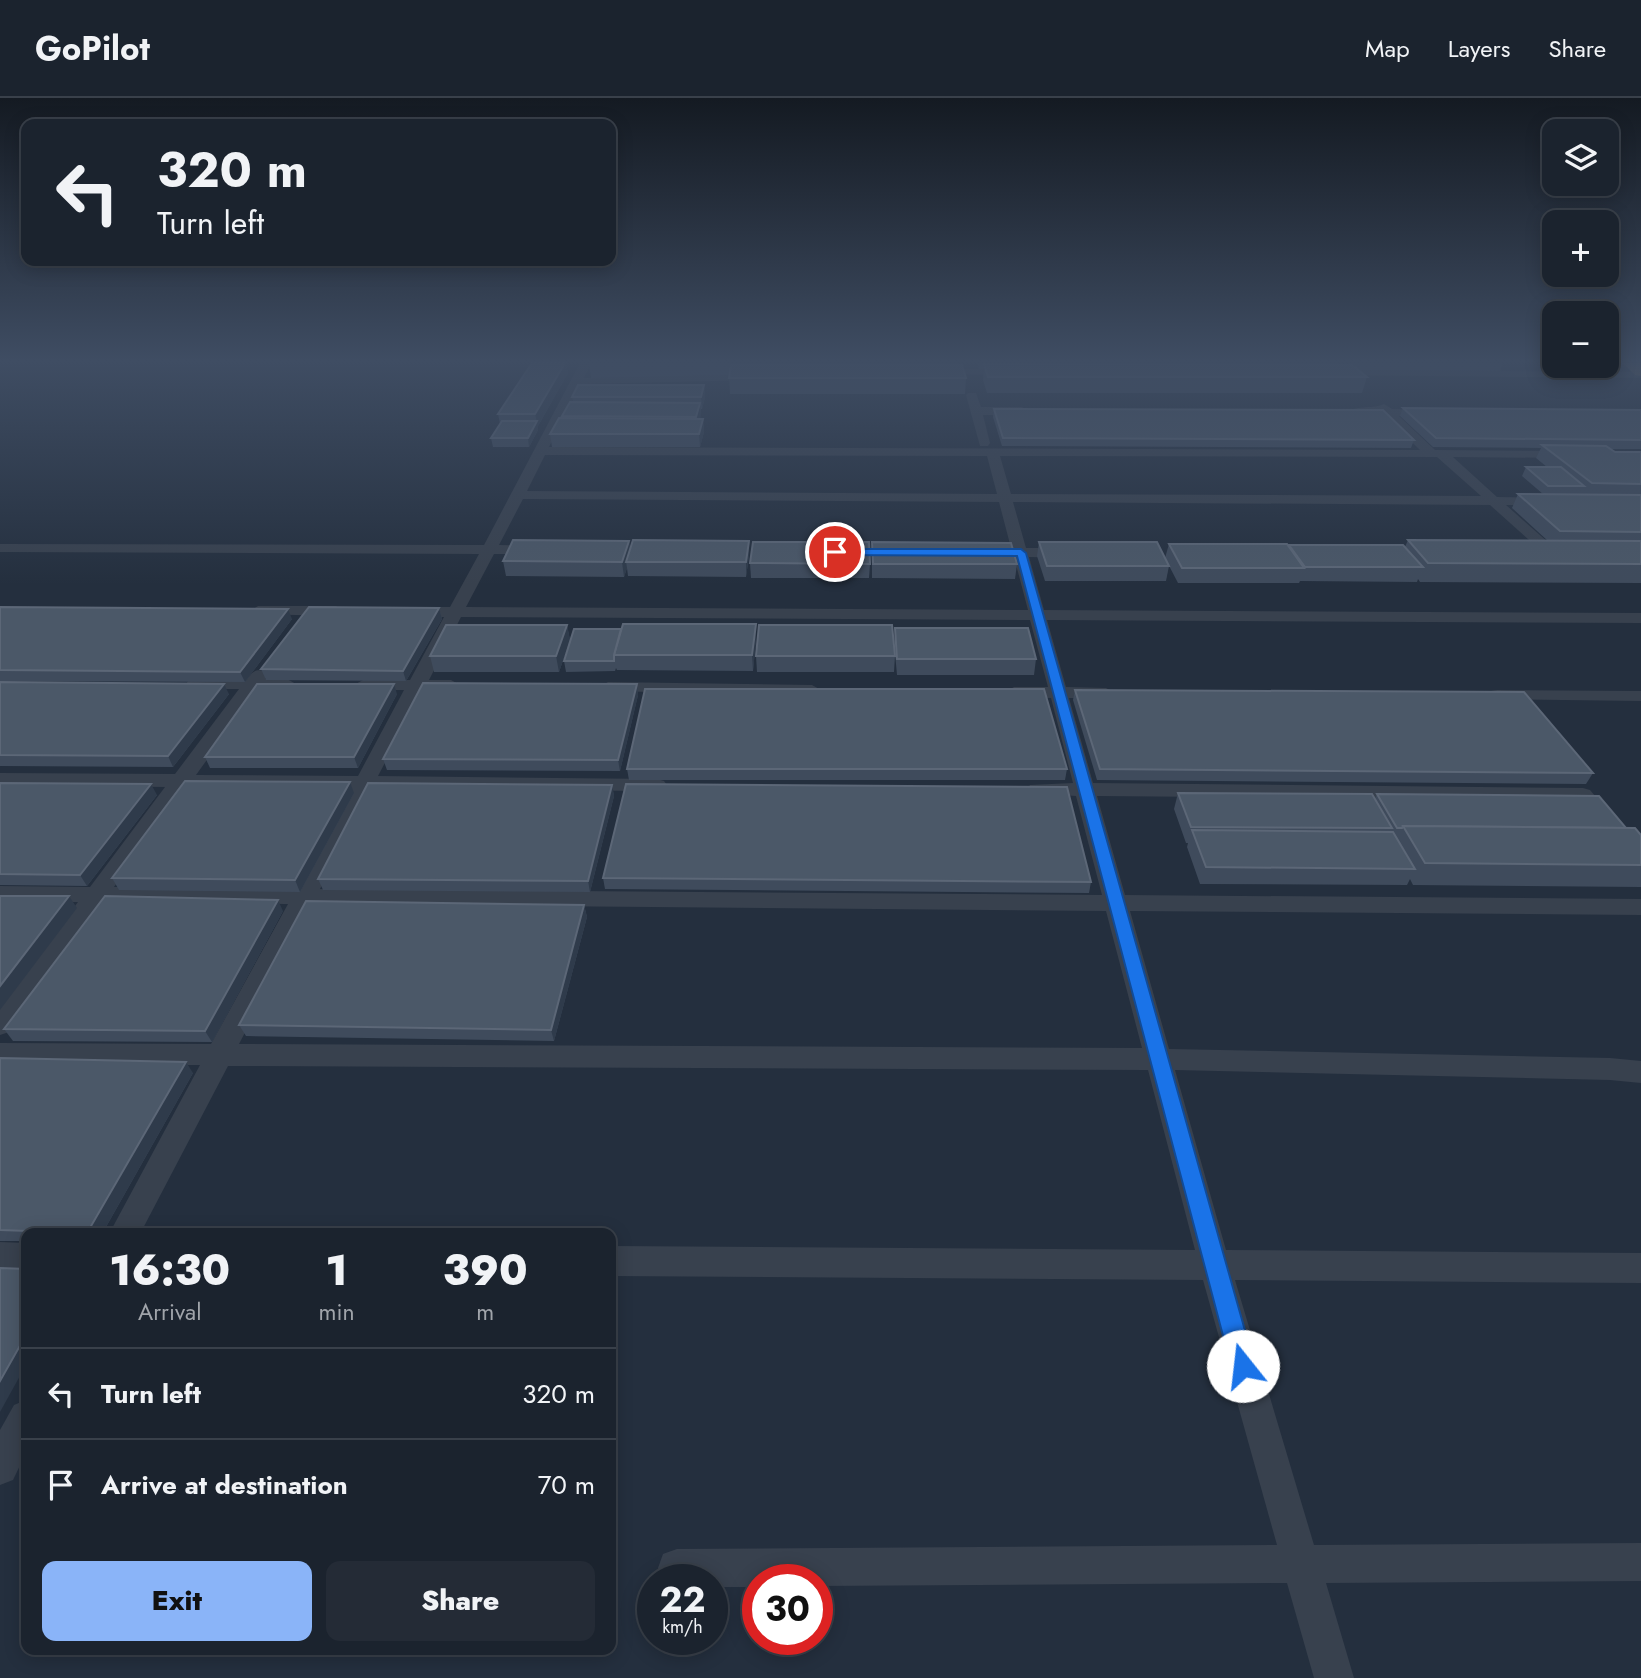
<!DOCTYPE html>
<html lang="en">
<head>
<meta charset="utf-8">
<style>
	body { margin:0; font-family:Jost,sans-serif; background:#242b36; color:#f1f3f6; height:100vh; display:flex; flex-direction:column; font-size:26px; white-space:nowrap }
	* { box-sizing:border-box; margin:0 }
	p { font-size:23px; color:#a0a4aa }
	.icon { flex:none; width:38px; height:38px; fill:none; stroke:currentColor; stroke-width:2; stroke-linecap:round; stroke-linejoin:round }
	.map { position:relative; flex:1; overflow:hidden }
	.panel { position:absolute; left:21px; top:1130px; width:595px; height:427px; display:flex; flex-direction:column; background:#1b232e; border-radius:14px; box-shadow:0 4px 18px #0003,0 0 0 2px #39404a }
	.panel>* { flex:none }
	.guide { position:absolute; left:21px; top:21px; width:595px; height:147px; border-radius:14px; box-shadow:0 4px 18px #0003,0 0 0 2px #39404a; background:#1b232e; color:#f1f3f6; overflow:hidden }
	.fabs { position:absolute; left:1542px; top:21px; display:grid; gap:14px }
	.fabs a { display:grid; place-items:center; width:77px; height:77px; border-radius:14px; background:#1b232e; box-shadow:0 4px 18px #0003,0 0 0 2px #39404a; font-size:35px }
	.speed { position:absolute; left:637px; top:1466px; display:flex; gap:14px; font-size:35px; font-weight:700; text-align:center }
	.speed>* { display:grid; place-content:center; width:91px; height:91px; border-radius:50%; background:#1b232e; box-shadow:0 4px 18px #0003,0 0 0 2px #39404a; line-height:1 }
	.speed small { font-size:18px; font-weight:400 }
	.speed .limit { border:10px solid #d22; background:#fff; color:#111 }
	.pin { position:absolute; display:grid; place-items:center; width:60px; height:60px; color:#fff; margin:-30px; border:4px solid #fff; border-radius:50%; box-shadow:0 2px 7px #0007 }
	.me { position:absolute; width:77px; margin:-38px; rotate:344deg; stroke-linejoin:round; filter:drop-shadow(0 0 5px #0008) }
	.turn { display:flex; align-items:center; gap:24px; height:147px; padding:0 21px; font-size:32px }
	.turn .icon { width:91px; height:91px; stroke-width:2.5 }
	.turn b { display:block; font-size:49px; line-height:60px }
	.eta { display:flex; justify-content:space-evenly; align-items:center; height:119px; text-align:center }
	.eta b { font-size:42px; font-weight:800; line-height:49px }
	.action { display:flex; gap:14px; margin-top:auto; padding:14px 21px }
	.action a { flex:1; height:80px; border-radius:14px; background:#8ab4f8; color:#111; font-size:28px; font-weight:800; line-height:80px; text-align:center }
	.action a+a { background:#242b36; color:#f1f3f6 }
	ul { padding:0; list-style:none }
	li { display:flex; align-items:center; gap:21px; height:91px; padding:0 21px; border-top:2px solid #39404a }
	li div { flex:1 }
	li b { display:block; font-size:26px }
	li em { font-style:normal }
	header { display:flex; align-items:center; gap:42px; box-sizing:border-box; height:98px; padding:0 35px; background:#1b232e; border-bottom:2px solid #39404a }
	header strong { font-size:33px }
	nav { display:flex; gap:38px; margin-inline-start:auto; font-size:24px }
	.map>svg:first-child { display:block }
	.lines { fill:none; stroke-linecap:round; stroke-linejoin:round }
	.street { fill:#38414e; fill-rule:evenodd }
	.highway { fill:#746855; fill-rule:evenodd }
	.wall { fill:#3f4b5c }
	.shaded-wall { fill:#2f3b4b }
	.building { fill:#4b5868; stroke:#5c6777; stroke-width:2 }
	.route { fill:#1a73e8; stroke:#114b97; stroke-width:2 }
</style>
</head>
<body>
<header>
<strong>GoPilot</strong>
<nav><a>Map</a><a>Layers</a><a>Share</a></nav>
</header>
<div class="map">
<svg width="1641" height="1580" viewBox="0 0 1641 1580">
	<rect width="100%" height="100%" fill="#242f3e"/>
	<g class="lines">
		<g class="street">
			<path d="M580,265H591L584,280L759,276L764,279L759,282L581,286L549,349L1420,352L1385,318H1354L1348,314C1357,307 1374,311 1384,306L1392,311L1436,312L1438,315L1432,319L1399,318L1435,352L1573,353V359L1568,360L1453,359L1497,399L1549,400V406L1544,407H1506L1558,453L1561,456L1558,459H1548L1490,407L1013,404L1026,450H1067L1075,455L1067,460L1029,459L1044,512L1641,515V525L1047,522L1066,589L1106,590L1115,595L1106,600H1069L1093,685L1583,690L1590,692L1641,752V774L1633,772L1577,702L1097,698L1125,797L1641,801V817L1130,813L1169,951L1610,960L1641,963V985L1610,982L1175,972L1226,1152L1641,1155V1185L1235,1182L1314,1447L1641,1445V1483L1326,1485L1354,1580H1314L1287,1485L817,1488V1482H758V1489H712V1482H663L658,1470L663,1456L677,1451L1277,1447L1203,1182L611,1178V1148L1195,1152L1148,972L228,968L140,1136H109L200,967H0V945L211,946L288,806L103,805L9,934L0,937V908L78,804H0V788L90,789L165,689L0,687V675L175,676L239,591H195L189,590L186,586L189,582L247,581C253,573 256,571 265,573L268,577L265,581H287L296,586L287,591H258L196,677L358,678L404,592H363L354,587L363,582H410L444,519H409L401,514L409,509H450L479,456L0,454V446L484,447ZM545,357L987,358L997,396L527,393ZM1000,358L1437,359L1481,398L1011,396ZM523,401L999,404L1011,450H983L976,454L983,458L1014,459L1028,512L466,509L494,456H539L546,452L539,448L499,447ZM461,519L1030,522L1048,589H1014L1005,594L1014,599L1051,600L1073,685L1030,687L1027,691L1030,695L1076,698L1102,797L320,791L372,691L657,693L664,691L667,687L664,683L657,681L378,678L423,592H451L460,587L451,582H429ZM187,689L351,690L296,790L114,789ZM312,806L1106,813L1142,950L239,946Z"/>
			<path d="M933,271H1014L1019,274L1014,277L929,276L928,274Z"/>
			<path d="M1332,272L1641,274V280L1328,277V273Z"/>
			<path d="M968,295H976L981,309H1022L1028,313L1022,317H983L990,345L988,348H980L966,297Z"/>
			<path d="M258,508H336L344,513L336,518L252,516L250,513Z"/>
			<path d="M608,584L812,587L821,592L812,597L602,593L599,589Z"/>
			<path d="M1497,592L1641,593V603L1491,601L1488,597L1491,593Z"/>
			<path d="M0,1144L26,1145V1175L0,1174Z"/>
			<path d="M26,1302V1355L13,1382L0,1387V1332L14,1307Z"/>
		</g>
		<path class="highway" d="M1623,265H1641V278L1635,277Z"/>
	</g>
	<g class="wall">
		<path d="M532,265H566L568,275L538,328V332L529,349H493L491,340L500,326L498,316Z"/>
		<path d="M589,265H958V267L966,280L965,296H730L729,277L591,280Z"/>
		<path d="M977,265H1337V267H1351L1350,265H1503L1500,273L1358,272L1367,279L1362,295H987L983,282L984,271H979Z"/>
		<path d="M704,287L705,299L702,311H701L700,321H703L704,334L700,349H552L550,336L573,304L572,299Z"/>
		<path d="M1403,310L1641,312V351H1610L1615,354H1641V485L1420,484L1418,481L1417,484L1300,483L1299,485H1178L1165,460L1169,446L1289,449V447L1405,449L1408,442L1548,443L1512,410L1518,396H1543L1522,378L1526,369H1547L1536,360L1541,350L1433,349L1400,318Z"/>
		<path d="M994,311L1414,342L1411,350L1002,348L993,319Z"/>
		<path d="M629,443L630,451L749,443V457L746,479L628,478L627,470L624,479L506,478L503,463Z"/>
		<path d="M872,444L1017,466L1015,481L872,480Z"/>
		<path d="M1039,444L1169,468L1166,483H1045L1037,458Z"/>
		<path d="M750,465L870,466L869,480H751Z"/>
		<path d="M0,509L292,521L245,584L0,583Z"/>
		<path d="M439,510L442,521L406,583L266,582L261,571Z"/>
		<path d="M756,526V541L753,573L617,572L616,570L615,573L566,574L564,563L621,531Z"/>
		<path d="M567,527L570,542L559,574H434L430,558Z"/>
		<path d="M895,530L1036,561L1034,577H897L894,545Z"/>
		<path d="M756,558H895L894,574H757Z"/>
		<path d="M0,584L229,596L173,669L0,668Z"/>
		<path d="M637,586L638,597L620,673L387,672L383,661Z"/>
		<path d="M1075,592L1593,675L1586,686L1097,682L1073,602Z"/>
		<path d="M397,596L358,670H210L205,659Z"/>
		<path d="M627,671H1067L1065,682H629Z"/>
		<path d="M0,685L157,697L87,788L0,787Z"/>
		<path d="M612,687L614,698L590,794L323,792L318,781Z"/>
		<path d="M354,695L300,794L119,792L112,780Z"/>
		<path d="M1178,695L1375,701L1377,696L1626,730L1641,737V789L1413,787L1410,781L1407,787L1200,786L1187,749L1188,745H1186L1174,711Z"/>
		<path d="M603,780L1091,784L1089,795L605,791Z"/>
		<path d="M584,807L587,819L554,943L246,938L239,927Z"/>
		<path d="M283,813L212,944L13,943L4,931Z"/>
		<path d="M0,960L193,975L102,1136H26V1143H0Z"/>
	</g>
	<g class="shaded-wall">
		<path d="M565,265H566L568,275L538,328V332L529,349L528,340L537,324L535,316Z"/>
		<path d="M704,287L705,299L702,311L701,299Z"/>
		<path d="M700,305L701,317L697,332L696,319Z"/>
		<path d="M703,321L704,334L700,349L699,336Z"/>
		<path d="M629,443L631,457L626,464L627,470L624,479L622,464Z"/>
		<path d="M749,443V457L746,479V464Z"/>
		<path d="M439,510L442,521L406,583L403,573Z"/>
		<path d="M288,511L292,521L245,584L240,574Z"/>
		<path d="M756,526V541L753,573L752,557Z"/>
		<path d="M567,527L570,542L559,574L556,558Z"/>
		<path d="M224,586L229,596L173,669L168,658Z"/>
		<path d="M394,586L397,596L358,670L354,659Z"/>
		<path d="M637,586L638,597L620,673L618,662Z"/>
		<path d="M350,684L354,695L300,794L295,782Z"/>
		<path d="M151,686L157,697L87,788L80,777Z"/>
		<path d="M612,687L614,698L590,794L588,783Z"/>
		<path d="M69,798L77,810L0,912V888Z"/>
		<path d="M278,802L283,813L212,944L205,933Z"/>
		<path d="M584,807L587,819L554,943L551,932Z"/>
		<path d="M186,964L193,975L102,1136H88L87,1135Z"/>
		<path d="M26,1237V1267L0,1314V1283Z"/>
	</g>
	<g class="building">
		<path d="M532,265H565L535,316H498Z"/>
		<path d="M984,266L1352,267L1367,279H988Z"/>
		<path d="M731,267H962L966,280H729Z"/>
		<path d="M578,287H704L701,299H572Z"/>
		<path d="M570,304L700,305L696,319L562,318Z"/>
		<path d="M1403,310L1641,312V342L1436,340Z"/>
		<path d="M994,311L1383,312L1414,342L1003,340Z"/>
		<path d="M559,320L703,321L699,336H550Z"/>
		<path d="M502,323H537L528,340H491Z"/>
		<path d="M1542,347L1606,348L1615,354H1641V386L1592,385Z"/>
		<path d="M1526,369H1561L1584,388H1548Z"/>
		<path d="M1518,396L1641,397V434L1560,433Z"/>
		<path d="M513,442L629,443L622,464L503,463Z"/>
		<path d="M633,442L749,443L746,464H626Z"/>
		<path d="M1408,442L1641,443V466L1428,465Z"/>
		<path d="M753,444H869L870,466L750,465Z"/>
		<path d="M872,444L1011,445L1017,466H873Z"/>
		<path d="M1039,444H1157L1169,468H1047Z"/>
		<path d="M1169,446H1287L1304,470H1182Z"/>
		<path d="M1289,447H1403L1423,469H1305Z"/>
		<path d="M0,509L288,511L240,574L0,572Z"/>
		<path d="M309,509L439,510L403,573L261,571Z"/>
		<path d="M623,526H756L752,557H614Z"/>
		<path d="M446,527H567L556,558H430Z"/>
		<path d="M759,527H892L895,558H756Z"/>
		<path d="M895,530H1028L1036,561H897Z"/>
		<path d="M574,531H621L614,557V563H564Z"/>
		<path d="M0,584L224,586L168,658L0,657Z"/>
		<path d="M423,585L637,586L618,662L383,661Z"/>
		<path d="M257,586H394L354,659H205Z"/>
		<path d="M645,591H1044L1067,671H627Z"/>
		<path d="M1075,592L1524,594L1593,675L1100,671Z"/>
		<path d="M185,683L350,684L295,782L112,780Z"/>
		<path d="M0,685L151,686L80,777L0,776Z"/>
		<path d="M368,685L612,687L588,783L318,781Z"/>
		<path d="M626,686L1067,689L1091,784L603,780Z"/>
		<path d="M1178,695L1372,696L1392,730L1191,729Z"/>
		<path d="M1377,696L1599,698L1626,730L1403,728L1402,730H1397Z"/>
		<path d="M1403,728L1635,730L1641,737V767L1425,765Z"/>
		<path d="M1192,732L1393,734L1415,771L1206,769Z"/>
		<path d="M0,798H69L0,888Z"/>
		<path d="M105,798L278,802L205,933L4,931Z"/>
		<path d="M306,803L584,807L551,932L239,927Z"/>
		<path d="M0,960L186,964L87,1135L0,1132Z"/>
		<path d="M0,1170L26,1171V1237L0,1283Z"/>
	</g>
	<linearGradient id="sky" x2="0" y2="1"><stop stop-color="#141a22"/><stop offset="0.54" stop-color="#3f4d63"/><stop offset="1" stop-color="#3f4d63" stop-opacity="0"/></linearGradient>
	<rect width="1641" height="487" fill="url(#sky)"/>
	<path class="route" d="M1021,451L1026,455L1255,1268L1251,1276L1243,1280L1235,1276L1231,1268L1017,458L835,457L830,454L835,451Z"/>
</svg>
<div class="fabs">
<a><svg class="icon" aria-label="layers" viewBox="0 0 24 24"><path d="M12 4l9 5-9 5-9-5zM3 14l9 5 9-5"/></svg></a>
<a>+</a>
<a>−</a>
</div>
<div class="speed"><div>22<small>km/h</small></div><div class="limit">30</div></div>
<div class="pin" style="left:835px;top:454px;background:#d93025"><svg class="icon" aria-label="arrive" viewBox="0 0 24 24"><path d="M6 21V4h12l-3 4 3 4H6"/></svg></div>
<svg class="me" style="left:1243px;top:1268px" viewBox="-20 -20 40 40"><circle r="19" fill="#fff"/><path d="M0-13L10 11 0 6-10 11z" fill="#1a73e8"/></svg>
<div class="guide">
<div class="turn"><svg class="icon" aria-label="left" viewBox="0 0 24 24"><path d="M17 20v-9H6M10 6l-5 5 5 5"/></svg><div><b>320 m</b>Turn left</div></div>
</div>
<section class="panel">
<div class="eta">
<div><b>16:30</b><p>Arrival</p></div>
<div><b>1</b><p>min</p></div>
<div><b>390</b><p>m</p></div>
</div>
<ul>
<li><svg class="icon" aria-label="left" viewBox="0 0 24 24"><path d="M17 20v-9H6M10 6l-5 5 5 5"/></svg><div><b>Turn left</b></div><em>320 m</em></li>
<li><svg class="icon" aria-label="arrive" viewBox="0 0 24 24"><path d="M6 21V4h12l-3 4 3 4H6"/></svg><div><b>Arrive at destination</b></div><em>70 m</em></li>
</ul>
<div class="action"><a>Exit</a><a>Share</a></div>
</section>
</div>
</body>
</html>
